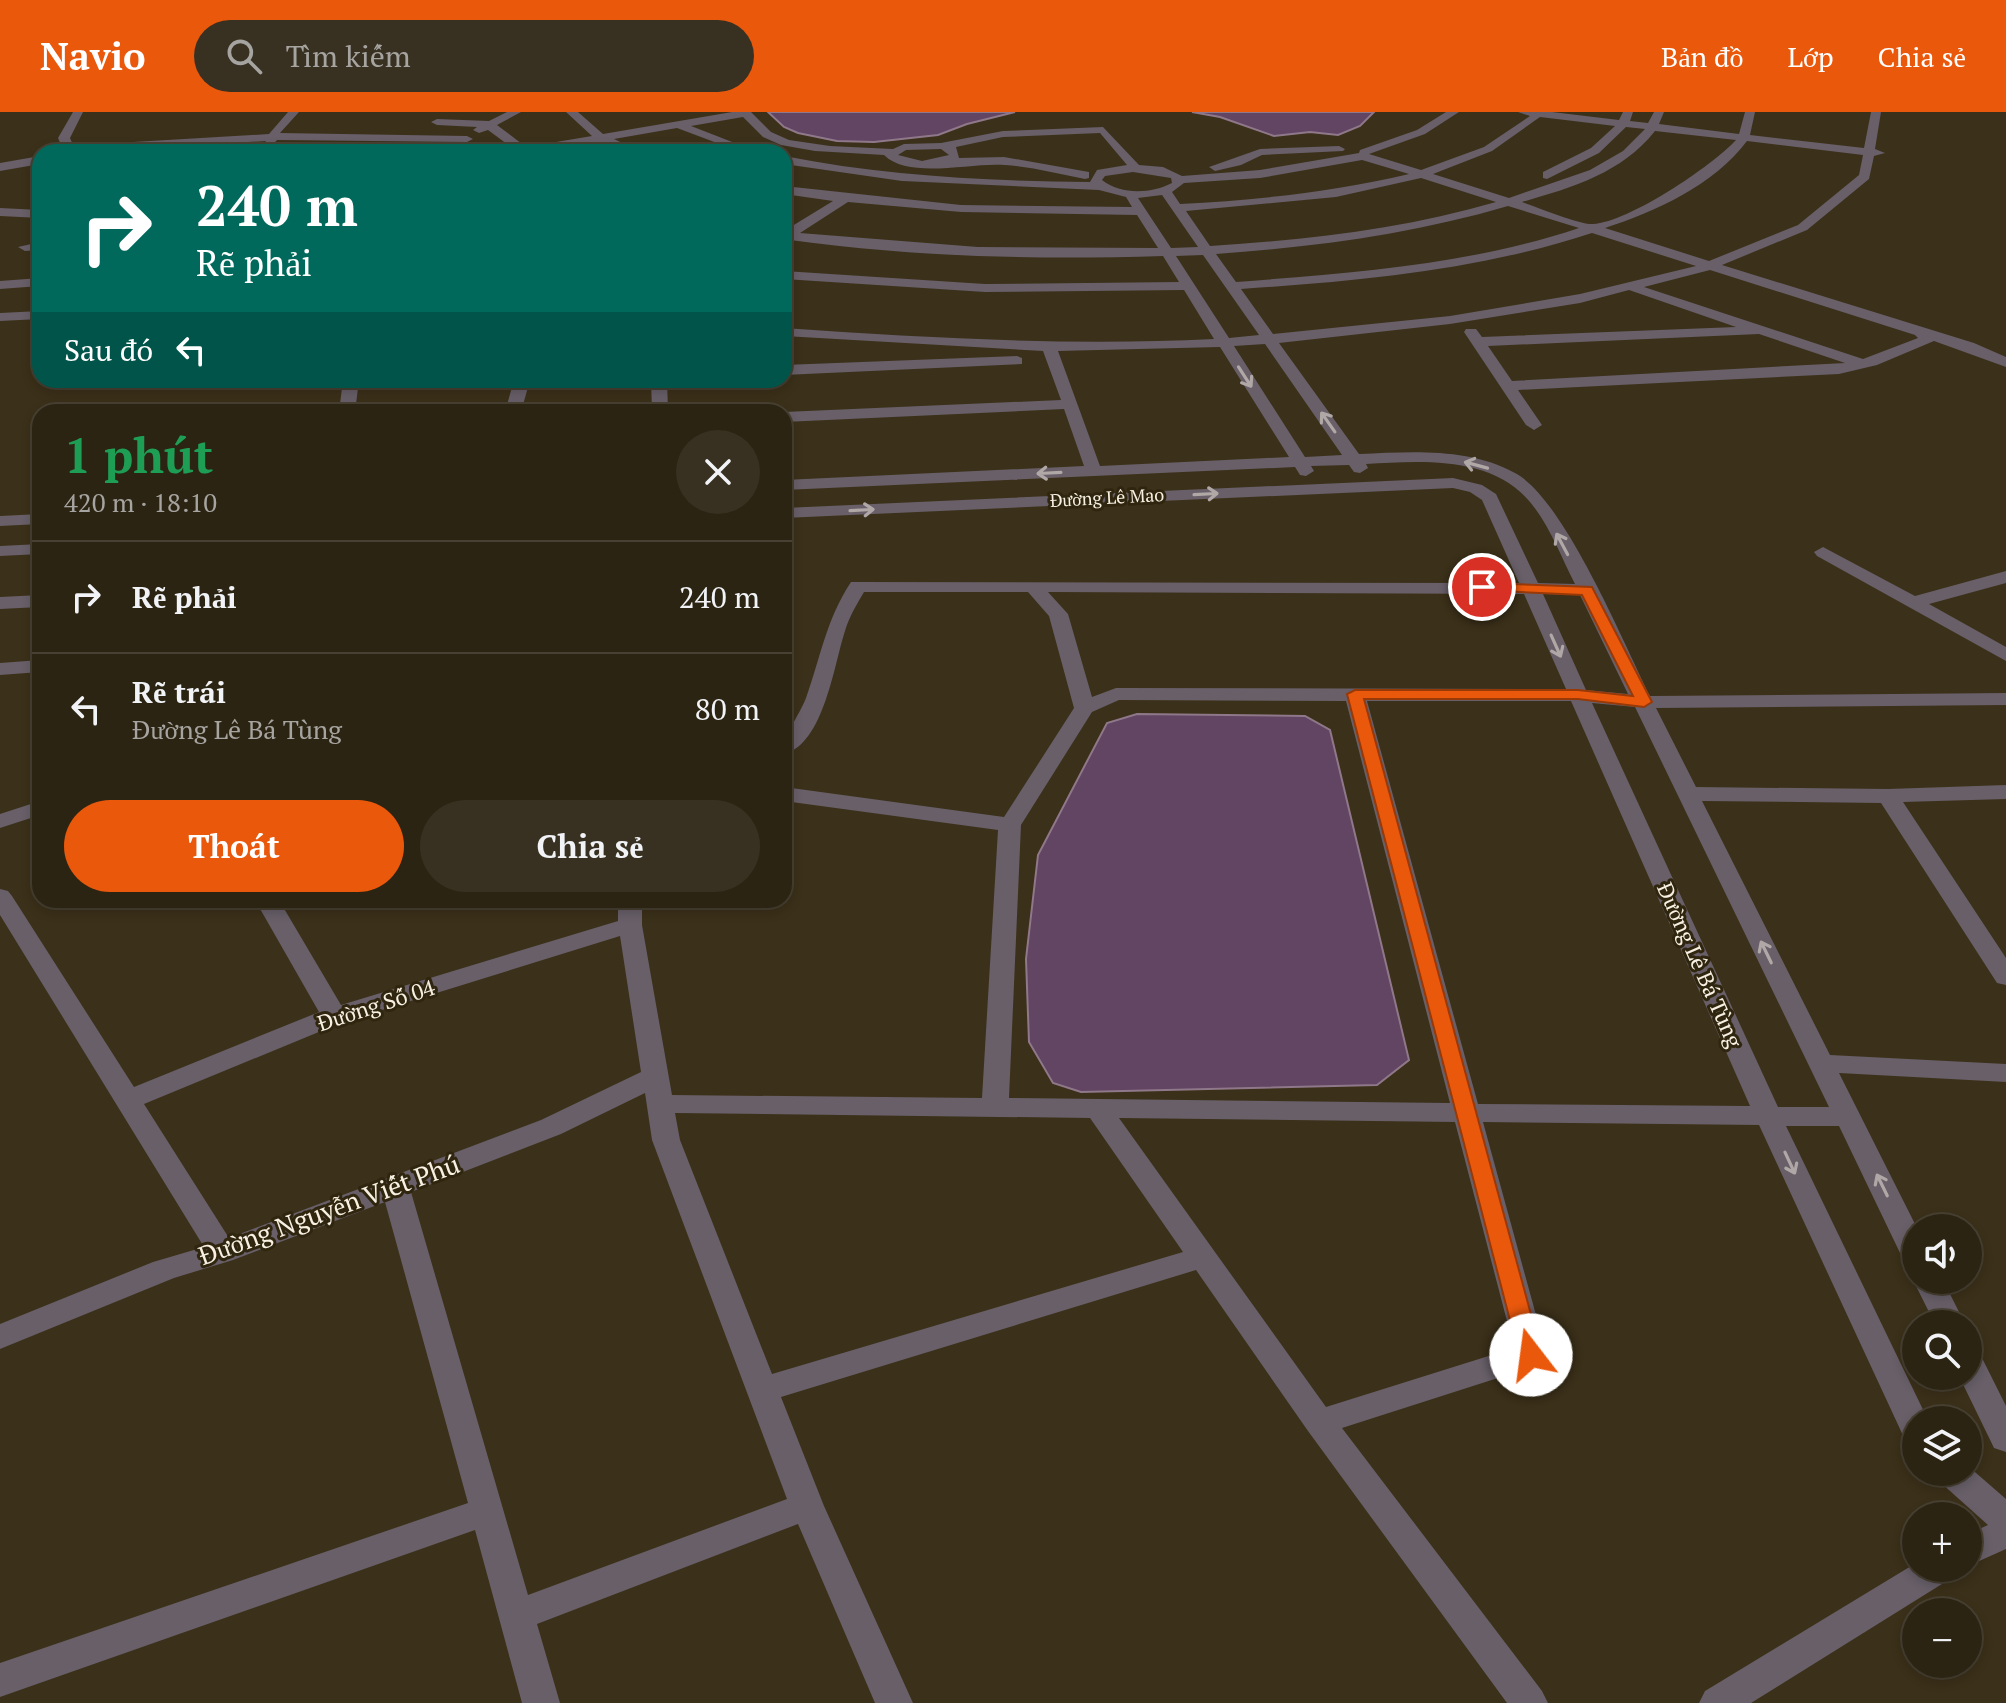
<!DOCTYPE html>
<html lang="vi">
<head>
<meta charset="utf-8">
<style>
	body { margin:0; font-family:"PT Serif",serif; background:#383021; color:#f1f3f6; height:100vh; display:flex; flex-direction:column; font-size:30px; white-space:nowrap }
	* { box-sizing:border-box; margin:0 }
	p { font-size:26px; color:#a6a4a0 }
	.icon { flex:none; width:44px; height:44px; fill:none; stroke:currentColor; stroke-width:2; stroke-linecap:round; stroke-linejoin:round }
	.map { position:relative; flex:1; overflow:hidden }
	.panel { position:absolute; left:32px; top:292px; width:760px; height:504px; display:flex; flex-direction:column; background:#2c2413; border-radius:24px; box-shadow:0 4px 12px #0003,0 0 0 2px #484133 }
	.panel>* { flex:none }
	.guide { position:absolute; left:32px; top:32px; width:760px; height:244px; border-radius:24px; box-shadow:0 4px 12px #0003,0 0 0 2px #484133; background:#00695c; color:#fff; overflow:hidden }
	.tools { position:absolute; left:1902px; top:1102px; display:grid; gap:16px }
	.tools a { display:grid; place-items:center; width:80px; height:80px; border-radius:50%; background:#2c2413; box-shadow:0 4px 12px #0003,0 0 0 2px #484133; font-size:40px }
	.pin { position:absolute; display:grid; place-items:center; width:68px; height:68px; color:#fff; margin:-34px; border:4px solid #fff; border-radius:50%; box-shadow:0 2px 8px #0007 }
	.me { position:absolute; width:88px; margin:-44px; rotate:345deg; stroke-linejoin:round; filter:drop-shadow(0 0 6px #0008) }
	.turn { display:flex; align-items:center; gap:28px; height:168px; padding:0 32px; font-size:36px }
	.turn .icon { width:104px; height:104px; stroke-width:2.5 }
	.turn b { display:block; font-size:56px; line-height:68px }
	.then { display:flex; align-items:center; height:76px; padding:0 32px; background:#0003; gap:16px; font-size:30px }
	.round { display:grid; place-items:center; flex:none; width:84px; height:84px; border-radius:42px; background:#383021 }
	.head { display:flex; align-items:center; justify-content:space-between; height:136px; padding:0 32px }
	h1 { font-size:48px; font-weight:700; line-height:60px; color:#1e9e55 }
	.cta { display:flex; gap:16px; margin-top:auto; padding:16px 32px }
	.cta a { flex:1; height:92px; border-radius:48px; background:#ea580c; color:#fff; font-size:32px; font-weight:700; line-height:92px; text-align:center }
	.cta a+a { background:#383021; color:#f1f3f6 }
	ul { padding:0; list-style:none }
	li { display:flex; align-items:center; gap:24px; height:112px; padding:0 32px; border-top:2px solid #484133 }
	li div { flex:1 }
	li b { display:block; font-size:30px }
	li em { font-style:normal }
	header { display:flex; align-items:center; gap:48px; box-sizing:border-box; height:112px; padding:0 40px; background:#ea580c; color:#fff }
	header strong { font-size:38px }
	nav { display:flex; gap:44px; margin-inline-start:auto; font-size:28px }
	.search { width:560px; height:72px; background:#383021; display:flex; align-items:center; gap:20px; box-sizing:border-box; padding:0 28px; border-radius:44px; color:#a6a4a0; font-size:30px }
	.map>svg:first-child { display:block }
	.water { fill:#624463; stroke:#8f7889; stroke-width:2 }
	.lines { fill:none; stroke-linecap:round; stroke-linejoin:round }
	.minor { fill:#685f68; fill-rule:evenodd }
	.oneway { stroke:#b0a8a6 }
	.route { fill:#ea580c; stroke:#983908; stroke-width:2 }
	.labels { text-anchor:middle; stroke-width:6; stroke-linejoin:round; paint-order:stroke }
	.far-street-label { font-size:18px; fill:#f8f1e3; stroke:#30260f }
	.street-label { font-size:22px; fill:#f8f1e3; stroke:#30260f }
	.near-street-label { font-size:26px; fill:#f8f1e3; stroke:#30260f }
</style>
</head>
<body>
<header>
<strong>Navio</strong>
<div class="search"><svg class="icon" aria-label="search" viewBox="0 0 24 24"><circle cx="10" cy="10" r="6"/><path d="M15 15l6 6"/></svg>Tìm kiếm</div>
<nav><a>Bản đồ</a><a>Lớp</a><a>Chia sẻ</a></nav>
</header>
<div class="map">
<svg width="2006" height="1591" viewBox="0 0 2006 1591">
	<rect width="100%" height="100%" fill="#3b3019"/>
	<g class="water">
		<path d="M768,0H1015L967,12L938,23L874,30L837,29L798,21L784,15Z"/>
		<path d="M1192,0H1374L1360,14L1338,23L1310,20L1274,24L1220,5Z"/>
		<path d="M1137,602L1305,604L1330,618L1409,948L1377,973L1081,980L1053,971L1029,930L1026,847L1038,743L1107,611Z"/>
	</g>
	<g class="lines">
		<g class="minor">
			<path d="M73,0H83L70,26L76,40H64L58,26Z"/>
			<path d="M288,0H299L280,21L467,24L473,27L467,30L277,28L269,37L263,34L266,29L80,40L133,30L269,22Z"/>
			<path d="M507,0H521L497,13L526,35L592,24L566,0H578L603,22L732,0H751L771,20L789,28L830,34L893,37L904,32L941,31L1003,19L1103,15L1139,53L1163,55L1182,64L1260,58L1359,41L1360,38L1417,18L1446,0H1459L1425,22L1369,42L1421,58L1484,35L1530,4L1518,0H1552L1619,8L1623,0H1633L1630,9L1648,11L1654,0H1664L1659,12L1739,22L1745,0H1755L1750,23L1864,36L1871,0H1881L1875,37L1885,41L1874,44L1869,67L1807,118L1722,153L1974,231L2006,245V255L1934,229L1877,253L1839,262L1518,278L1542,313L1534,318L1526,313L1464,220L1466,217H1476L1482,225L1736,215L1629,178L1580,191L1450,212L1279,231L1359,342C1410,340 1468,335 1515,361C1564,387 1623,530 1650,584L2006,581V593L1656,596L1696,675L1888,677L2006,673V687L1903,690L2006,846V873L1997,871L1881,691L1702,689L1830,943L2006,952V970L1839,961L1917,1116L1916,1154L1905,1151L1901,1143L1839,1014H1786L1928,1308H1916V1330L1904,1326L1900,1317L1759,1013L1483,1010L1547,1243L1542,1252L1342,1316L1542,1579L1548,1591H1507L1308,1319L1196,1158L781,1285L824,1394L913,1591H875L798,1412L537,1512L560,1591H522L475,1418L0,1585V1551L468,1391L385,1090L233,1148L174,1166L0,1237V1212L153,1150L204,1135L0,803V777L8,779L12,784L134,975L319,900L255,788H279L341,893L618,809V788H642V813L672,983L982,986L998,718L784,689V675L1004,705L1074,596L1049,504L1028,480H864C857,492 849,505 845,519C834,552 824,632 784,642C784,621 798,606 806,586C821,544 826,508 851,470L1519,471L1482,388L1470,380L1453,376L784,406V396L1453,366L1482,373L1496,382L1538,471L1575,472C1561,445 1550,414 1530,390C1491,343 1420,349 1366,352L1368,356L1360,361L1354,360L1349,353L1311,354L1314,359L1306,364L1300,363L1295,355L784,378V368L1084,354L1064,297L784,310V300L1061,288L1043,239L784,224V216C928,226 1070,234 1214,227L1184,178L985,180L784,167V159L985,172L1179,170L1163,144C1039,148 913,145 790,128L784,130V119L833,89L784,82V74L961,93L1132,95L1126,85L1099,78L902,69L784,52V44C885,64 987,69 1090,70L1097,58L1127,53L1100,21L1003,25L956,35L959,46L1004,45L1089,60V66L1085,67C1059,62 1032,55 1005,53C971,50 909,68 884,43L815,39L781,33L763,25L743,5L691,14L758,40H741L677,16L614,27L641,40C624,40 611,30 597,30C569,30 542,40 513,40L515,38L488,18L479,21L473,18L477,15L437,13L431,10L437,7L489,9ZM1540,5L1615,14L1591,36L1543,60V66L1547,67L1599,41L1626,15L1645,17L1623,39L1590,58L1509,86L1433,62L1492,39ZM1655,19L1736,28C1712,54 1629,110 1593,112C1580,113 1537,95 1522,90C1571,76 1622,61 1655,19ZM1747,29L1863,43L1859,63L1798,113L1709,149L1605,116C1655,100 1714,73 1747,29ZM941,37L949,43L922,49L898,43L906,38ZM1362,48L1409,62C1333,80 1257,88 1180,92L1172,80L1184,71L1260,66ZM1133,60L1171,66L1172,71C1151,82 1121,83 1102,68L1105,64ZM1421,66L1496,90C1403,117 1307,128 1210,134L1186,99L1336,85ZM1162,83L1198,135L1171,136L1138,86ZM848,90L961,100L1137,103L1158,136L978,135L800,121ZM1508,94L1579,116C1469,153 1350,161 1236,170L1216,142C1315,135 1413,122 1508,94ZM1592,121L1696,154L1580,182L1450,204L1273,222L1241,177C1359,169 1480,158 1592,121ZM1203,143L1259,223L1229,226L1176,144ZM1710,158L1915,223L1918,226L1863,247L1644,175ZM1759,222L1845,251L1512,269L1488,234ZM1265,232L1342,343L1305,345L1234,234ZM1220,235L1289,345L1100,354L1058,239ZM1048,480L1524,482L1566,577L1116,576L1092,585L1068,502ZM1543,482L1580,483L1628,582L1586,578ZM1119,588L1346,589L1450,991L1009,986L1021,713L1092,600ZM1367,589H1571L1750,994L1478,992ZM1592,591L1635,595L1829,995H1778ZM620,824L641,960L541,1008L229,1126L144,992L343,910ZM645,981L652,1028L787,1387L528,1483L411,1080L561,1022ZM675,1001L1090,1006L1183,1140L772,1262L680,1028ZM1119,1006L1455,1010L1514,1236L1326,1295Z"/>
			<path d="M1339,34L1345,37L1343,39L1262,43L1241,53L1215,59L1209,55L1260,37Z"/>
			<path d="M40,44V52L0,59V51Z"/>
			<path d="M0,96L40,98V106L0,104Z"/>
			<path d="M40,130V138L25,139L18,135Z"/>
			<path d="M40,166V174L0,177V169Z"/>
			<path d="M40,199V207L0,209V201Z"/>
			<path d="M1017,244L1022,246V252L784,263V253Z"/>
			<path d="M343,268H359L355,300H339Z"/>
			<path d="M514,268H530L521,300H505Z"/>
			<path d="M651,268H667L668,300H652Z"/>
			<path d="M40,402V412L0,414V404Z"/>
			<path d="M40,432V442L0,444V434Z"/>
			<path d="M1823,435L1915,484L2006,459V471L1929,492L2006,535V549L1817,444L1814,440Z"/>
			<path d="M40,483V495L0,497V485Z"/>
			<path d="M40,548V560L0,563V551Z"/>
			<path d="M40,689V703L0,716V702Z"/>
			<path d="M1916,1162V1168H1943L1965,1212H1935L1913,1168Z"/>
			<path d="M1968,1237L1979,1240L2006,1294V1340L1994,1336L1959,1264H1968Z"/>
			<path d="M1968,1354L2006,1387V1437L1968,1454V1422L1988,1413L1940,1370L1935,1360H1968Z"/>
			<path d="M1916,1451V1456H1955L1950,1467L1751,1591H1699L1705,1579Z"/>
		</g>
	</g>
	<defs><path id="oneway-shaft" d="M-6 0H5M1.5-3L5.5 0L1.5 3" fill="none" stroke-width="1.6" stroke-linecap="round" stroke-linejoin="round" transform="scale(2)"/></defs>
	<g class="oneway">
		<use href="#oneway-shaft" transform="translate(1245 265) rotate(57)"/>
		<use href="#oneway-shaft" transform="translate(1328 310) rotate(-125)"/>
		<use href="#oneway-shaft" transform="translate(1476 353) rotate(-165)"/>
		<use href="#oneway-shaft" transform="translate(1049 361) rotate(177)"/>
		<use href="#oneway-shaft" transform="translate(1206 382) rotate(-3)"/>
		<use href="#oneway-shaft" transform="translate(862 398) rotate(-3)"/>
		<use href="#oneway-shaft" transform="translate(1562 432) rotate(-118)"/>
		<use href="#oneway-shaft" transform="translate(1556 534) rotate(66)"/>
		<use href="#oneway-shaft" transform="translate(1766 840) rotate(-116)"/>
		<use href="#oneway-shaft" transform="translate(1790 1051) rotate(65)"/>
		<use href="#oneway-shaft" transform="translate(1882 1073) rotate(-116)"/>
	</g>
	<path class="route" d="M1482,471L1592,475L1652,590L1644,595L1578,587H1364L1542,1243L1539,1250L1531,1253L1522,1250L1519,1243L1347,582L1355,578H1578L1633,584L1582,483L1477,478L1475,475Z"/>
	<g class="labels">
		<g class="far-street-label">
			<text transform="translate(1107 386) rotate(-3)" y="6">Đường Lê Mao</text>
		</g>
		<g class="street-label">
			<text transform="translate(1700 853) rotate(66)" y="8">Đường Lê Bá Tùng</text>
			<text transform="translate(376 893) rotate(-18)" y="8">Đường Số 04</text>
		</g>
		<g class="near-street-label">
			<text transform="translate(329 1098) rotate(-20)" y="9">Đường Nguyễn Viết Phú</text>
		</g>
	</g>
</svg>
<div class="tools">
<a><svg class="icon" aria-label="sound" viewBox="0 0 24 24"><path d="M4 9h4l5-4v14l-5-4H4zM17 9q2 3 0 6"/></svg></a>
<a><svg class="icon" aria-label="search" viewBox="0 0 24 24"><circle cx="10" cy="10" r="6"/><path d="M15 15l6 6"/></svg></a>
<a><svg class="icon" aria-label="layers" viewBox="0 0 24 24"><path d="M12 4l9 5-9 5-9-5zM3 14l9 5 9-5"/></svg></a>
<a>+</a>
<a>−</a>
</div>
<div class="pin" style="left:1482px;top:475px;background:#d93025"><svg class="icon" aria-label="arrive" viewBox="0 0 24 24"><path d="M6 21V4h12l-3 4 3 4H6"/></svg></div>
<svg class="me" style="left:1531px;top:1243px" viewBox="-20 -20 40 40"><circle r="19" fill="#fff"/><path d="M0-13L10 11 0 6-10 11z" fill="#ea580c"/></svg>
<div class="guide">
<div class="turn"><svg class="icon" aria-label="right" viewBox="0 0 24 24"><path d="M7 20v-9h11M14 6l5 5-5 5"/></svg><div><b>240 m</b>Rẽ phải</div></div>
<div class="then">Sau đó<svg class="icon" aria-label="left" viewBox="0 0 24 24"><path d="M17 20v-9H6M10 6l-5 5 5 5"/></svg></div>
</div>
<section class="panel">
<div class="head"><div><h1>1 phút</h1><p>420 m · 18:10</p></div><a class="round"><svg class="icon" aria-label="close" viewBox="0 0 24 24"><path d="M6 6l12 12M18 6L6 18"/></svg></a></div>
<ul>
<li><svg class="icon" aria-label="right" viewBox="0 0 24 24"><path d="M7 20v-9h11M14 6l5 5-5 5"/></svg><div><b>Rẽ phải</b></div><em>240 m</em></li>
<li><svg class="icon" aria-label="left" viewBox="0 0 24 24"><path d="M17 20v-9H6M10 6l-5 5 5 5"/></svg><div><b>Rẽ trái</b><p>Đường Lê Bá Tùng</p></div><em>80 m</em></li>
</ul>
<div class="cta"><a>Thoát</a><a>Chia sẻ</a></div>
</section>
</div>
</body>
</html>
